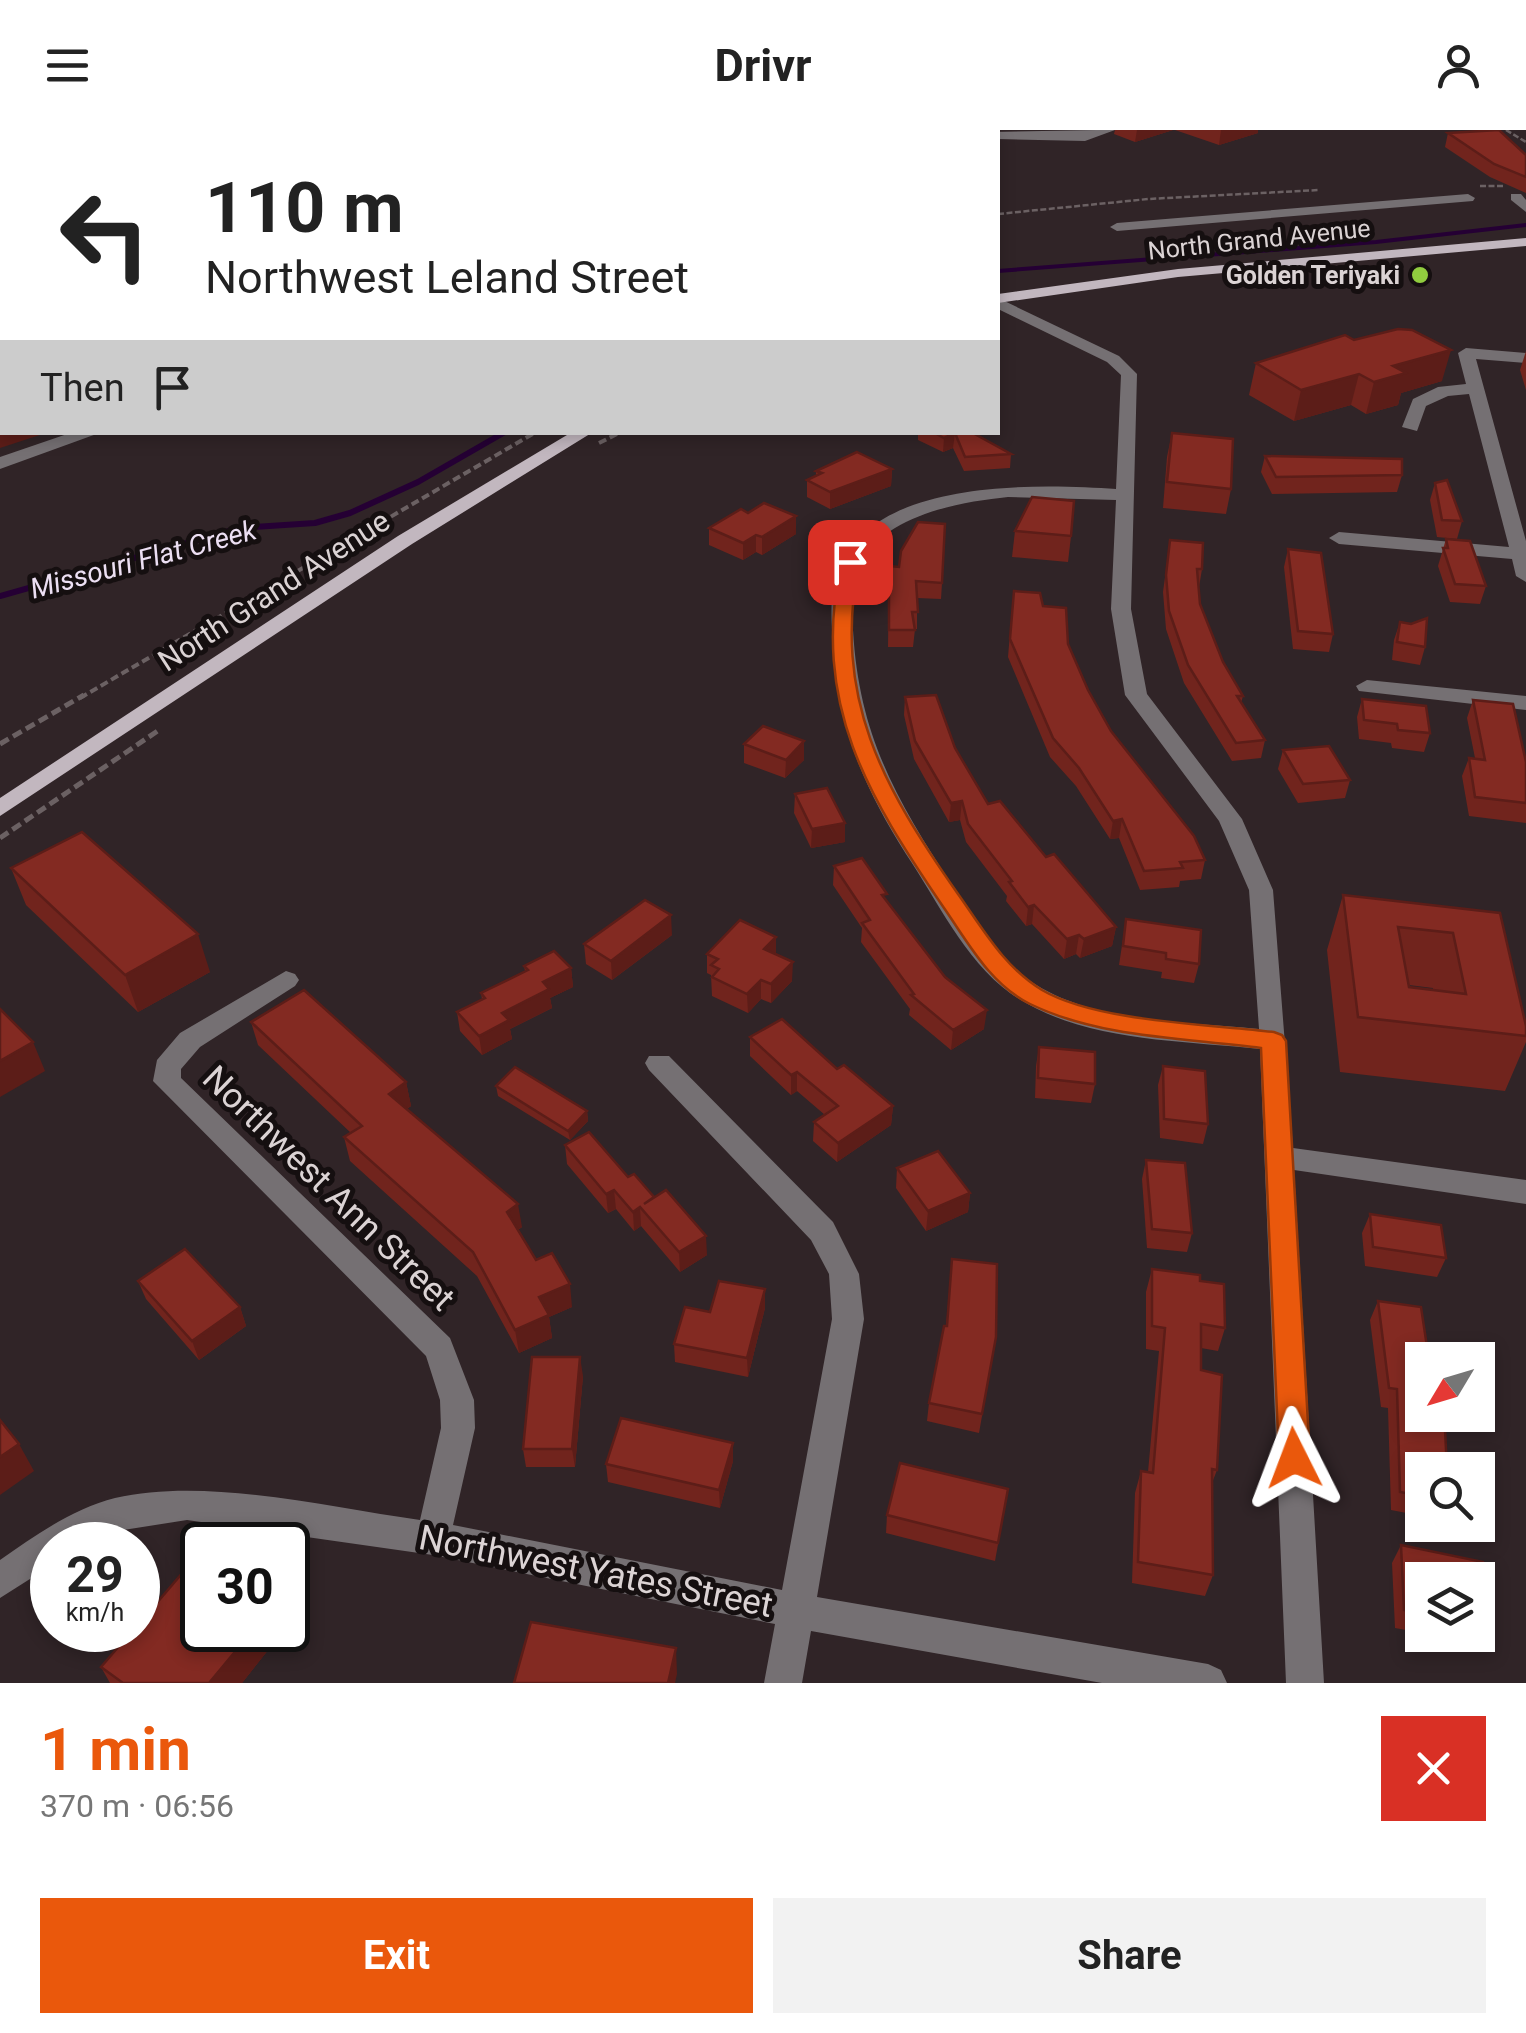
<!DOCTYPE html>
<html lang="en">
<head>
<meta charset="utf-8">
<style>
	body { margin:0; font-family:Roboto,sans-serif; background:#f2f2f2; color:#222; height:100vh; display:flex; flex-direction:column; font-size:38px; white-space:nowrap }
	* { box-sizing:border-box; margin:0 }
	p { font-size:32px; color:#767676 }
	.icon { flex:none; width:55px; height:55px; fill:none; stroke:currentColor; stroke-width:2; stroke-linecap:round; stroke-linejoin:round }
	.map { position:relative; height:1553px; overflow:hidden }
	.side { display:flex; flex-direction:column; background:#fff; flex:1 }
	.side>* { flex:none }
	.top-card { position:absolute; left:0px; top:0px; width:1000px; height:305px; box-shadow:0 5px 15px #0003; background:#fff; color:#222; overflow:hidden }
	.needle { width:65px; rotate:232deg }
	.tools { position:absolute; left:1405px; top:1212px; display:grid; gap:20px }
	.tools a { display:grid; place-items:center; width:90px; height:90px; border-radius:0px; background:#fff; box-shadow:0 5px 15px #0003; font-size:50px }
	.speed { position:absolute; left:30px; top:1392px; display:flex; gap:20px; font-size:50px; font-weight:700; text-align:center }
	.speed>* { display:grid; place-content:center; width:130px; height:130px; border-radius:50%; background:#fff; box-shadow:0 5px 15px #0003; line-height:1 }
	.speed small { font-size:25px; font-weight:400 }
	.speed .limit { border:5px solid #111; border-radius:15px; background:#fff; color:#111 }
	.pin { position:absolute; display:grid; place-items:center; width:85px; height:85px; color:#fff; margin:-42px; border-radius:20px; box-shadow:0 5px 15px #0006 }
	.me { position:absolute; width:110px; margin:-55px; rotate:357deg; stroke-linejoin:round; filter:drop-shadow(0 0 8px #0008) }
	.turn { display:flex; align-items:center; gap:35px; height:210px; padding:0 40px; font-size:45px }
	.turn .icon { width:130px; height:130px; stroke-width:2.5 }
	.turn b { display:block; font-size:70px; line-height:85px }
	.then { display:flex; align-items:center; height:95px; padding:0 40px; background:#0003; gap:20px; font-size:38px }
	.round { display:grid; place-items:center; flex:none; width:105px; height:105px; border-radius:0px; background:#f2f2f2 }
	.head { display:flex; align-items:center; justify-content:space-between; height:170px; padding:0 40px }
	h1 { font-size:60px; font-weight:700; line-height:75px; color:#ea580c }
	.action { display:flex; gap:20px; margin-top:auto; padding:20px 40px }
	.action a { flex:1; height:115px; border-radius:0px; background:#ea580c; color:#fff; font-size:40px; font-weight:700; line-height:115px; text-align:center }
	.action a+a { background:#f2f2f2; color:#222 }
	header { display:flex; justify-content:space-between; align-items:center; height:130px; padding:0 40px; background:#fff; font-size:45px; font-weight:700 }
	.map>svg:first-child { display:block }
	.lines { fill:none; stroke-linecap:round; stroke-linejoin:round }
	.stream-far1 { stroke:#250034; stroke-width:4 }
	.stream { stroke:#250034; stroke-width:6 }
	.path-far2 { stroke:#6b6163; stroke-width:2.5; stroke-dasharray:6 2.5; stroke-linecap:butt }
	.path-far1 { stroke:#6b6163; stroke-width:4; stroke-dasharray:8 4; stroke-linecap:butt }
	.path { stroke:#6b6163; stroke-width:5; stroke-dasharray:10 5; stroke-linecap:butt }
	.minor { fill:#757073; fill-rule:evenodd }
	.major { fill:#c2b7bf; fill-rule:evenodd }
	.wall { fill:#71241d; fill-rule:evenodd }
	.shaded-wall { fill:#5c1d18 }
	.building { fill:#832a22; stroke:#5c1d18; stroke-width:2.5; fill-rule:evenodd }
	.route { fill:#ea580c; stroke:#983908; stroke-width:2.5 }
	.poi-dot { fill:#91cd3f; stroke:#150f10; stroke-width:4 }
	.labels { text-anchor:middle; stroke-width:10; stroke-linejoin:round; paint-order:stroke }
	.far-street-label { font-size:25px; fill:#dbd3d4; stroke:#150f10 }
	.far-poi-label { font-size:25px; font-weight:bold; fill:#dbd3d4; stroke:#150f10; text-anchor:end }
	.far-water-label { font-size:28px; font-style:italic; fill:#ecdff3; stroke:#150f10 }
	.street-label { font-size:30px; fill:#dbd3d4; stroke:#150f10 }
	.near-street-label { font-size:35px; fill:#dbd3d4; stroke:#150f10 }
</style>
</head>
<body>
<header><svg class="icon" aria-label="menu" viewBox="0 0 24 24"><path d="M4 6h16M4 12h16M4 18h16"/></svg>Drivr<svg class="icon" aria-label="person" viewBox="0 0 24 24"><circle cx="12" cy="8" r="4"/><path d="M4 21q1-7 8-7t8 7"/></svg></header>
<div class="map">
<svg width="1526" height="1553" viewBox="0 0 1526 1553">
	<rect width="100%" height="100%" fill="#302427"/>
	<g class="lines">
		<path class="stream-far1" d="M998,141L1376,112L1526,95"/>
		<path class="stream" d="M0,466L240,398L315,393L350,383L418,352L505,302"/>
		<g class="path-far2">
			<path d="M1506,0L1526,12"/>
			<path d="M1480,56H1504"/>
			<path d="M998,84L1148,69L1319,60"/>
		</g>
		<g class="path-far1">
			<path d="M599,313L621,302"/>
			<path d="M80,568L536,302"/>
		</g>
		<g class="path">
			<path d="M0,614L84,565"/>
			<path d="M0,708L159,600"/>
		</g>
		<g class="minor">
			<path d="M967,0H985L986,2H969Z"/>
			<path d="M1096,0H1115L1085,11L998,9V2H993Z"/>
			<path d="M1468,64L1475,68L1473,71L1117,101L1110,97L1117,93Z"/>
			<path d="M1511,64H1521L1526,70V82L1511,70Z"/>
			<rect x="0" y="152" width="2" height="9"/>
			<path d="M998,168L1119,226L1137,244L1131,479L1147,564L1242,689L1273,760L1293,1018L1526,1050V1074L1294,1040L1324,1553H1286L1260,919C1179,910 1079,912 1010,863C964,829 937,770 906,724C866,661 836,595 833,519C832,493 828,462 839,437C877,348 1038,354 1116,359L1121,245L1107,232L998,179ZM1008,367L1116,370L1111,479L1125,565L1219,691L1249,760L1259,899C1184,891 1094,894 1030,851C997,828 975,791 953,757C897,670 859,607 853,500C851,478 849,453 860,433C886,385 959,372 1008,367Z"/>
			<path d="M1466,218L1526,223V233L1476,229L1526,411V452L1516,446L1512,429L1339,414L1329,408L1339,402L1509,417L1469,264L1448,266L1426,276L1417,301L1402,297L1413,269L1438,257L1466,254L1458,223Z"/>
			<path d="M73,302H102L0,339V327Z"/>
			<path d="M1367,550L1526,566V580L1359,561L1356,556Z"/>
			<path d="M286,841L295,844L299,850L295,856L200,917L181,939V948L450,1208L474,1270L475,1298L453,1395L782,1460L832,1189L829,1144L811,1110L649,940L645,933L649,926H669L833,1092L859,1144L864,1189L817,1467L1208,1534L1221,1540L1227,1553H1102L811,1501L802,1553H764L775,1494L433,1425L187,1390L117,1401L87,1415H52V1435L0,1468V1430C34,1406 74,1378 115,1368C207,1347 325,1377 420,1390L441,1298L440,1270L426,1226L153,951L157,930L180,903Z"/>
		</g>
		<g class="major">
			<rect x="222" y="0" width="12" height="2"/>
			<path d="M1526,108V116L1178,147L998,173V164L1178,139Z"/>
			<path d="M2,173V183L0,184V174Z"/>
			<path d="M572,302H593L412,414L0,686V668L398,406Z"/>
		</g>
	</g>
	<g class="wall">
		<path d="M476,0H704V2H482Z"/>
		<path d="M1115,0H1173L1135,12L1114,4Z"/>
		<path d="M1175,0H1258V3L1219,15Z"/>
		<path d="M1448,3L1526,25V63L1490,47L1445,17Z"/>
		<path d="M1526,221V260L1520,240Z"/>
		<path d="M1256,233L1442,251L1401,263L1398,275L1366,284L1351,275L1294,291L1249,265Z"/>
		<path d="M918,302H976V305L1011,324L1010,338L964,341L953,318L943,322L918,310Z"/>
		<path d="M1172,303L1231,359L1226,384L1163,378L1167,327Z"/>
		<path d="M1265,326L1402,345L1397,362L1272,364L1261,342Z"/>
		<path d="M892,339L891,356L830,379L807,367V350L816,346V341Z"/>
		<path d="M1435,353L1462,391L1457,409L1437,407L1430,370Z"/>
		<path d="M709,398L796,404L762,425L756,422L743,430L709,415Z"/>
		<path d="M1015,401L1071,406L1068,432L1012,427Z"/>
		<path d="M1446,409L1486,456L1480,474L1450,472L1438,436Z"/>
		<path d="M1170,410L1202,439L1199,457L1200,474L1223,532L1243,566L1241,573L1265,610L1261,628L1232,631L1184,553L1166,499L1163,462Z"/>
		<path d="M1288,419L1333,504L1329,522L1293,519L1284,437Z"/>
		<path d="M889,436L942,453L941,469L917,468V499H915L913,517H888Z"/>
		<path d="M1043,476L1068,514L1088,560L1111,601L1205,730L1201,749L1180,751L1179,757L1140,760L1119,708L1110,709L1076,656L1050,627L1008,527L1012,479Z"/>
		<path d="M1400,492L1425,517L1420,535L1392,530L1394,510Z"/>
		<path d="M905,567L955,618L988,674L1046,727L1116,797L1112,816L1080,828L1076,824L1064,829L1032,794L1026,796L1006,771L1007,766L966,712L960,690L949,692L914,629L904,585Z"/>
		<path d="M1362,569L1430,603L1424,622L1392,618L1391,613L1359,609L1357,587Z"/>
		<path d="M1473,570L1526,632V693L1469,686L1462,646L1469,628H1475L1467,588Z"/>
		<path d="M744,614L804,630L785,648L744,633Z"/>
		<path d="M1283,620L1350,650L1345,668L1298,673L1278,639Z"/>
		<path d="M795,664L845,693V712L811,718L794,683Z"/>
		<path d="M834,736L886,770L984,899L951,920L909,885L910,879L861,812L862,798L833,755Z"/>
		<path d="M11,738L210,842L138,882L26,775Z"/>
		<path d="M1343,765L1500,783L1526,896V912L1505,961L1340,942L1327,820ZM1409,855L1433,858V860L1409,857Z"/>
		<path d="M1126,789L1199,834L1194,853L1161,848L1162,842L1119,835Z"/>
		<path d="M672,805L612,850L586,834L584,814Z"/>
		<path d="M776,807V824L792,851L771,873L761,869L748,883L712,866L711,845L707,843V824Z"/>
		<path d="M524,836L571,838L573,857L550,868L552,878L510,899L512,909L482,925L460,901L457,882L482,869L481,863L525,841Z"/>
		<path d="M251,892L406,952L411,976L407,979L522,1097L518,1100L536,1130L572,1177L549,1187L552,1208L519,1223L477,1146L350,1031L344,1007L351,1003L258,915Z"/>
		<path d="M750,907L837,939L893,976L891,995L837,1032L813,1011L814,992L825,985L797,961L791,965L750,926Z"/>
		<path d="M1039,917L1095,954L1091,973L1035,968L1036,936Z"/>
		<path d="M1163,936L1208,994L1203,1014L1160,1008L1158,955Z"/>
		<path d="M496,956L587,981L588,991L570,1010L498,966Z"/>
		<path d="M565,1015L628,1047L707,1125L680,1142L641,1096L634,1101L616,1079L608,1083L567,1034Z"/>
		<path d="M1146,1030L1192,1103L1187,1122L1147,1118L1142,1049Z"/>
		<path d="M897,1038L970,1063L968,1082L926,1101L896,1058Z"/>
		<path d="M1370,1084L1446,1128L1437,1147L1365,1136L1362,1103Z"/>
		<path d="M952,1129L996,1207L979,1303L927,1291L929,1273L946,1196Z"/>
		<path d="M1152,1139L1200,1151L1225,1198L1218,1221L1201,1218V1240L1217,1340L1212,1353L1213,1445L1205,1466L1132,1453L1135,1363L1141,1341L1148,1342L1159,1221L1146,1219V1162Z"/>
		<path d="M138,1151L240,1177L246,1196L199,1230L146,1169Z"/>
		<path d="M765,1159V1178L748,1247L675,1232L674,1214L710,1182Z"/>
		<path d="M1378,1171L1422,1340V1386L1391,1380L1388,1278L1381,1277L1370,1190Z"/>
		<path d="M583,1246L575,1337H526L523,1319Z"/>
		<path d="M733,1331L720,1378L608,1352L606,1334Z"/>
		<path d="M1008,1359L995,1431L886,1403L887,1385Z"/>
		<path d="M1401,1415L1483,1432L1489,1498L1478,1515L1431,1505H1478V1450H1422V1503L1395,1498L1392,1433Z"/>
		<path d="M202,1500H284L242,1553H110L101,1537Z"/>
	</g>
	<g class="shaded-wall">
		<path d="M668,0H704V2H658Z"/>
		<path d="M1137,0H1173L1135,12Z"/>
		<path d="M1221,0H1258V3L1219,15Z"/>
		<path d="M1451,220L1442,251L1401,263L1398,275L1366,284L1374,252L1393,236Z"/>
		<path d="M1359,244L1351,275L1294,291L1301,260Z"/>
		<path d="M0,266H2V302H49L0,318Z"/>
		<path d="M955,303L953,318L943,322L944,308Z"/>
		<path d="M892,339L891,356L830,379V362Z"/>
		<path d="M796,386V404L762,425V407Z"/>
		<path d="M756,405V422L743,430V413Z"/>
		<path d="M804,611V630L785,648L786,630Z"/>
		<path d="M962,671L960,690L949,692L951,673Z"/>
		<path d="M1122,689L1119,708L1110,709L1113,691Z"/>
		<path d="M845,693V712L811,718L812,699Z"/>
		<path d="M1034,775L1032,794L1026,796L1028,777Z"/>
		<path d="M671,785L672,805L612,850L611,831Z"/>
		<path d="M1116,797L1112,816L1080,828L1084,809Z"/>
		<path d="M198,804L210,842L138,882L125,845Z"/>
		<path d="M1079,805L1076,824L1064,829L1067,809Z"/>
		<path d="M776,807V826L764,819Z"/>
		<path d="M793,832L792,851L771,873V854Z"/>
		<path d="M571,838L573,857L550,868L552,878L510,899L512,909L482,925L479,906L502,883L543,852Z"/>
		<path d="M761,850V869L748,883L747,864Z"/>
		<path d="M987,880L984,899L951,920L953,900Z"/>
		<path d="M33,912L45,941L0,967V931Z"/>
		<path d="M797,942V961L791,965V945Z"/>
		<path d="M406,952L411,976L394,987L389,964Z"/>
		<path d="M893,976L891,995L837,1032L838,1013Z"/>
		<path d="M587,981L588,991L570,1010L568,1001Z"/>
		<path d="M614,1060L616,1079L608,1083L606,1064Z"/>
		<path d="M970,1063L968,1082L926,1101L928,1081Z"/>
		<path d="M518,1074L522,1097L511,1105L507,1082Z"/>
		<path d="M640,1077L641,1096L634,1101L633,1082Z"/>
		<path d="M706,1106L707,1125L680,1142L679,1122Z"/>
		<path d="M570,1154L572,1177L549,1187L552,1208L519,1223L515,1200L539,1167Z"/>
		<path d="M765,1159V1178L748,1247L747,1228Z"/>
		<path d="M240,1177L246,1196L199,1230L192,1211Z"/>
		<path d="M580,1227L583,1246L575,1337L572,1319Z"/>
		<path d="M733,1313V1331L720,1378L719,1360Z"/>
		<path d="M19,1314L34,1341L0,1365V1327Z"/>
		<path d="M288,1475L293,1489L288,1496Z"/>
		<path d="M253,1500H284L242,1553H209Z"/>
		<path d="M676,1518L677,1544L675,1553H668Z"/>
	</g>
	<g class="building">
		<path d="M549,0H668L658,2H555Z"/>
		<path d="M1499,0L1526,25V47L1494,34L1448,3Z"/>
		<path d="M1398,199L1412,200L1451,220L1393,236L1406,243L1374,252L1359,244L1301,260L1256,233L1345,205L1354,210Z"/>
		<rect x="0" y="235" width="2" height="31"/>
		<path d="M933,302H971L1011,324L965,327L955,303L944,308Z"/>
		<path d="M1172,303L1233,309L1231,359L1167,352Z"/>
		<path d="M857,322L892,339L830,362L807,350L822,343L816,341Z"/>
		<path d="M1265,326L1402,329V345L1276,347Z"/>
		<path d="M1447,350L1462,391L1442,390L1435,353Z"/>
		<path d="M1032,367L1074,371L1071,406L1015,401Z"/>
		<path d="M764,373L796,386L762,407L756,405L743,413L709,398L741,379L748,383Z"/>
		<path d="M918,392L945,394L942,453L916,451L918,482H912L915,500H889V436L899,437L901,421Z"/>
		<path d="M1446,409L1470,411L1486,456L1455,454L1443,418H1448Z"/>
		<path d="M1170,410L1203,413L1202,439H1197L1200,474L1223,532L1243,566H1237L1265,610L1236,613L1188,535L1169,481L1166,445Z"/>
		<path d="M1288,419L1321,423L1333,504L1298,501Z"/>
		<path d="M1014,461L1040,463L1043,476L1066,478L1068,514L1088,560L1111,601L1194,706L1205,730L1180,732L1183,738L1144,741L1122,689L1113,691L1079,638L1053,608L1010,509Z"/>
		<path d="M1427,488L1425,517L1397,512L1400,492L1411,494Z"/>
		<path d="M936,565L955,618L988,674L1000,671L1046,727L1054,724L1116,797L1084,809L1079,805L1067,809L1034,775L1028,777L1009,752L1012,751L968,694L962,671L951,673L915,611L905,567Z"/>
		<path d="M1362,569L1426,576L1430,603L1398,600L1397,594L1364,590Z"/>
		<path d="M1473,570L1513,574L1526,632V673L1475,667L1469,628L1485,630Z"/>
		<path d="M763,596L804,611L786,630L744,614Z"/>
		<path d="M1329,616L1350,650L1303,654L1283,620Z"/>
		<path d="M827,658L845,693L812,699L795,664Z"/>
		<path d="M82,702L198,804L125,845L11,738Z"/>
		<path d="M862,728L887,764L882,765L945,847L987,880L953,900L911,865L914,864L862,793L870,790L834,736Z"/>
		<path d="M1343,765L1500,783L1526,896V906L1358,887ZM1398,797L1453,803L1466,864L1409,857Z"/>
		<path d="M645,770L671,785L611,831L584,814Z"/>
		<path d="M1126,789L1201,800L1199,834L1166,829V823L1123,816Z"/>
		<path d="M740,790L776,807L764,819L793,832L771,854L761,850L747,864L712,847L719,839L711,835L718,829L707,824Z"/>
		<path d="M554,821L571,838L543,852L549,859L502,883L509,890L479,906L457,882L485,868L481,863L528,840L524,836Z"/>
		<path d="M304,860L406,952L389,964L518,1074L507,1082L536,1130L552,1123L570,1154L539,1167L549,1185L515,1200L473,1122L344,1007L362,996L251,892Z"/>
		<path d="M0,879L33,912L0,931Z"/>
		<path d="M782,889L837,939L844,935L893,976L838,1013L814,992L838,976L797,942L791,945L750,907Z"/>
		<path d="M1039,917L1095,922V954L1038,948Z"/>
		<path d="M1163,936L1205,941L1208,994L1164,989Z"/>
		<path d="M515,937L587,981L568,1001L496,956Z"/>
		<path d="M589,1002L628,1047L634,1044L654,1067L644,1074L666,1060L706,1106L679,1122L640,1077L633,1082L614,1060L606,1064L565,1015Z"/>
		<path d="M938,1021L970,1063L928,1081L897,1038Z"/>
		<path d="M1146,1030L1185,1033L1192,1103L1152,1099Z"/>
		<path d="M1370,1084L1441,1095L1446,1128L1373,1117Z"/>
		<path d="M185,1119L240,1177L192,1211L138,1151Z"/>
		<path d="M952,1129L997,1134L996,1207L982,1284L929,1273L944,1196H947Z"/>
		<path d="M1152,1139L1200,1145V1151L1224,1154L1225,1198L1201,1194V1240L1222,1245L1217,1340L1212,1339L1213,1445L1138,1432L1141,1341L1153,1343L1165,1198L1152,1196Z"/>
		<path d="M719,1151L765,1159L747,1228L674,1214L685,1177L710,1182Z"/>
		<path d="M1378,1171L1421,1177L1429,1230H1422V1285H1437L1439,1298L1445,1299L1447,1340H1422V1366L1400,1362L1397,1259L1389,1258Z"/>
		<path d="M532,1227H580L572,1319H523Z"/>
		<path d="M621,1288L733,1313L719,1360L606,1334Z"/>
		<path d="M0,1290L19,1314L0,1327Z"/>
		<path d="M900,1333L1008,1359L998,1413L887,1385Z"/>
		<path d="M1401,1415L1483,1432L1489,1498L1478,1495V1450H1422V1484L1404,1480Z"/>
		<path d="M202,1420V1500H253L209,1553H123L101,1537L133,1500H138V1495Z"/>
		<path d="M531,1492L676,1518L668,1553H514Z"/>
	</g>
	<path class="route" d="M850,427L859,432C832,568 883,657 958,764C983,799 1004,837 1042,860C1097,892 1208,894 1274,902L1282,905L1286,911L1310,1328L1305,1337L1294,1342L1283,1337L1279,1328L1261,918C1185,908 1100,908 1030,874C990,854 969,814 944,778C868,666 811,575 841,432Z"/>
	<circle class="poi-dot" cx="1420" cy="145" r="10"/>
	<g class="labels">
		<g class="far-street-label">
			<text transform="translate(1259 109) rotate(-6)" y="9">North Grand Avenue</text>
		</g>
		<g class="far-poi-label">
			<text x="1400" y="154">Golden Teriyaki</text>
		</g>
		<g class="far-water-label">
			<text transform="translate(143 429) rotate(-15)" y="10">Missouri Flat Creek</text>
		</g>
		<g class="street-label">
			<text transform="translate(274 461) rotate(-33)" y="10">North Grand Avenue</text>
		</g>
		<g class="near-street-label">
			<text transform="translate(329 1058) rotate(44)" y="12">Northwest Ann Street</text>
			<text transform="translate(596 1441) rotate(11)" y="12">Northwest Yates Street</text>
		</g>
	</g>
</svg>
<div class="tools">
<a><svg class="needle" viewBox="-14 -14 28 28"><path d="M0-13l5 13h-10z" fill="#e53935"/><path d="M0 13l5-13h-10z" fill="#767676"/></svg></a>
<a><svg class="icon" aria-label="search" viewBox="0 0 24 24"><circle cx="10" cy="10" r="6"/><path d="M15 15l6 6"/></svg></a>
<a><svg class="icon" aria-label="layers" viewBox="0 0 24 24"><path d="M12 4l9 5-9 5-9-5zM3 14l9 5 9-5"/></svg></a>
</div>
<div class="speed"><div>29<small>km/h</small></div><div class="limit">30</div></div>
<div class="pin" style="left:850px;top:432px;background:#d93025"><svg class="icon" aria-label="arrive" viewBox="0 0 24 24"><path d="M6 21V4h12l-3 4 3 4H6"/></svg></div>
<svg class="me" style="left:1294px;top:1328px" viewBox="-20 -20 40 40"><path d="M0-17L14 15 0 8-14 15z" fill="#ea580c" stroke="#fff" stroke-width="4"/></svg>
<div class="top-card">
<div class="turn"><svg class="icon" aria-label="left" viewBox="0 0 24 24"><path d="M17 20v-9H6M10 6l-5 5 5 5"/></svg><div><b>110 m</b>Northwest Leland Street</div></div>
<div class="then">Then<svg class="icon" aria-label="arrive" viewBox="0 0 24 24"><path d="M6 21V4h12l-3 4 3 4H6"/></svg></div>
</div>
</div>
<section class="side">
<div class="head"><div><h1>1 min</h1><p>370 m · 06:56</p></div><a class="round" style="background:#d93025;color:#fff"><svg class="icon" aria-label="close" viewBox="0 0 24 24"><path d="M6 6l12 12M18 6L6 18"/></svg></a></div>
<div class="action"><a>Exit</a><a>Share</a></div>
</section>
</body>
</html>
